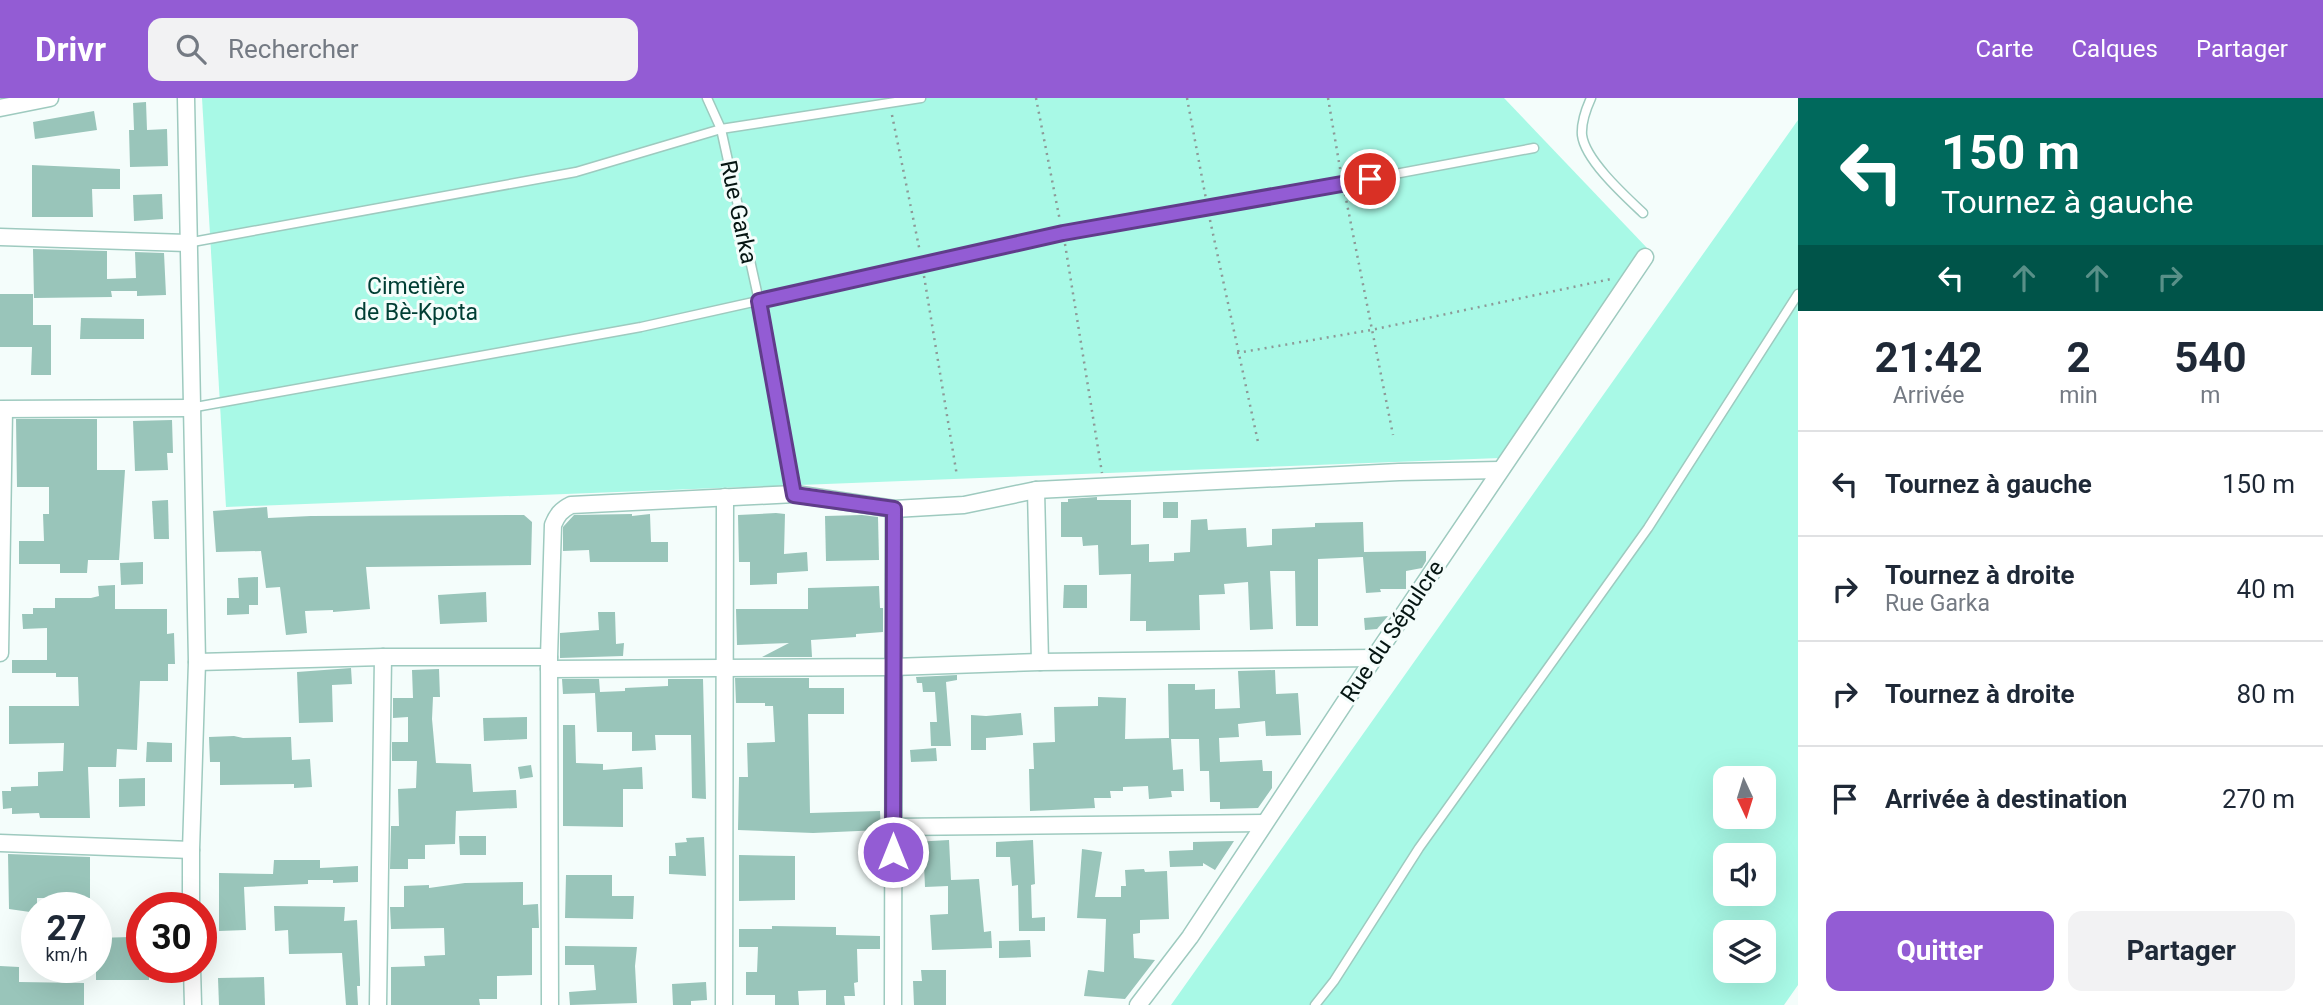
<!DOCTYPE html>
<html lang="fr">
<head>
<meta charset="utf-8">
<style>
	body { margin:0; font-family:Roboto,sans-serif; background:#f2f2f3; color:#1f2937; height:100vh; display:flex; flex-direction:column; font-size:26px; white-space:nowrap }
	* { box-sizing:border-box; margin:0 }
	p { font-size:23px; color:#747a83 }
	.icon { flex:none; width:38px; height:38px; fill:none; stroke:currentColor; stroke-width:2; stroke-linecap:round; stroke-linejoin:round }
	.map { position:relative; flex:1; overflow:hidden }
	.sheet { display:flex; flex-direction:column; background:#fff; width:525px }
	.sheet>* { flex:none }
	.banner { background:#00695c; color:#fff; overflow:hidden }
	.needle { width:46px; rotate:176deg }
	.fabs { position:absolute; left:1713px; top:668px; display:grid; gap:14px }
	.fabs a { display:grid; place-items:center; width:63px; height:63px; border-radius:14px; background:#fff; box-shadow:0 7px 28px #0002; font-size:35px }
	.speed { position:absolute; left:21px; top:794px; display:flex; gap:14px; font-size:35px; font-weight:700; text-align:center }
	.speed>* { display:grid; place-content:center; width:91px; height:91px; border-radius:50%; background:#fff; box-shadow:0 7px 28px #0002; line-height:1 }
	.speed small { font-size:18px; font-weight:400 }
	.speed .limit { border:10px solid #d22; background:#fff; color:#111 }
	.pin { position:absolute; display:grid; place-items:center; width:60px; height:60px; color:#fff; margin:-30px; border:4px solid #fff; border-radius:50%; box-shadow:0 2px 7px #0007 }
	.me { position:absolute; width:77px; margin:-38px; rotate:0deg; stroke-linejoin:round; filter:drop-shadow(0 0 5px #0008) }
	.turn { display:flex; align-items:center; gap:24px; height:147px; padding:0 28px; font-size:32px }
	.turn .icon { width:91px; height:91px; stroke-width:2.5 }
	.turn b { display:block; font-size:49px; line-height:60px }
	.lanes { display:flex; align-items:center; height:66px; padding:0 28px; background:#0003; justify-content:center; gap:35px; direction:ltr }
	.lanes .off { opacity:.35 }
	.eta { display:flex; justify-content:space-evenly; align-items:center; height:119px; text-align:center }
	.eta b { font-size:42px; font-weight:700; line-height:49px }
	.primary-button { display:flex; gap:14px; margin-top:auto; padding:14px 28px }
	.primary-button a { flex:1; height:80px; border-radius:14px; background:#935cd4; color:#fff; font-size:28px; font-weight:700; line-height:80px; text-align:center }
	.primary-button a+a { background:#f2f2f3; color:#1f2937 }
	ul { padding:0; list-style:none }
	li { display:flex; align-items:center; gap:21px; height:105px; padding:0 28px; border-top:2px solid #e0e1e3 }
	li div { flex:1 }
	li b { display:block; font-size:26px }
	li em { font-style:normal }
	header { display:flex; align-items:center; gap:42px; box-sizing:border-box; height:98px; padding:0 35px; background:#935cd4; color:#fff }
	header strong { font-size:33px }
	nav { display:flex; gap:38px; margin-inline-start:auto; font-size:24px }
	.search { width:490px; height:63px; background:#f2f2f3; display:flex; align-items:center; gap:18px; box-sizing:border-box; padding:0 24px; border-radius:14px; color:#747a83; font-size:26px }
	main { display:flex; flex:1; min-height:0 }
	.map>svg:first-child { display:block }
	.green { fill:#a8f9e6; fill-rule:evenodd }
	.building { fill:#99c5ba }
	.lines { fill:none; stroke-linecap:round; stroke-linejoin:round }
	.service-casing { stroke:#9ecabf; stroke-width:11 }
	.minor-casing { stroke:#9ecabf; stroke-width:19 }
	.path { stroke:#8d9997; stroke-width:2.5; stroke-dasharray:2 5; stroke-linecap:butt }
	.service { stroke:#fff; stroke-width:8 }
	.minor { stroke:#fff; stroke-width:16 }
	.route-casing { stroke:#603c8a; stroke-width:18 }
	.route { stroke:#935cd4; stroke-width:12 }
	.labels { text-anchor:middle; stroke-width:6; stroke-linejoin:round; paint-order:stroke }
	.street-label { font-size:23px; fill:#051512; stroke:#f4fdfb }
	.park-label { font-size:23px; fill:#003e34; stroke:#f4fdfb }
</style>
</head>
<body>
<header>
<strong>Drivr</strong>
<div class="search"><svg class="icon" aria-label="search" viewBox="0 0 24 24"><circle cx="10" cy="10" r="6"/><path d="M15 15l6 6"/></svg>Rechercher</div>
<nav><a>Carte</a><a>Calques</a><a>Partager</a></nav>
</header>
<main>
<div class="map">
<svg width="1798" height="907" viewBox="0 0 1798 907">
	<rect width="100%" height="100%" fill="#f4fdfb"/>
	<g class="green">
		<path d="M202,0H1504L1648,151L1500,360L226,409Z"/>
		<path d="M1798,22V887L1784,907H1171ZM1726,681H1764V719H1726ZM1726,758H1764V796H1726ZM1726,835H1764V873H1726Z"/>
	</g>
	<g class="building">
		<path d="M146,4L147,32L167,31L168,68L130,69L129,32H134L133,5Z"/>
		<path d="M94,13L97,32L35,41L33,24Z"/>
		<path d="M32,67L120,71V91H92L93,119H32Z"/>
		<path d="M162,96L163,121L134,123L133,97Z"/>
		<path d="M33,151L107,153V181L136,180L135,154L164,155L166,197L137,198V193H111L112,199L34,200Z"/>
		<path d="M0,196H33V227H51V277H31L32,249H0Z"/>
		<path d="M81,220L144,221V241H80Z"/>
		<path d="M16,321H97V372H125L119,462H88L87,475H60V466H19V443H44L43,416H49V389H17Z"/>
		<path d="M172,322L173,355H167L168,372L135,373L133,323Z"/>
		<path d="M1097,399V402H1131V447L1149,446V464L1174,463V455L1190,454L1191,422L1207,421L1208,432L1246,430L1247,449L1272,447V431L1315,429V425L1363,424L1364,454L1426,453V463L1422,470L1406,473V491H1380L1381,494L1366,495L1363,459L1318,461V528H1296L1295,473H1270L1273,531L1250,532L1248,484L1224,486L1225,496L1199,497L1200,532L1146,533V523H1130L1131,476L1099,477L1098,447L1083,448L1082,439H1061V404H1068V401Z"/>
		<path d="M168,402L169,441H154L152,403Z"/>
		<rect x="1163" y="404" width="15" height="16"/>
		<path d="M267,409L268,420L311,418L524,417L532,424L531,467L366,469L370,511L333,514V512L305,513L307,535L286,537L280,489L266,490L261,453L216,454L213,413Z"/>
		<path d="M776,415L785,416L784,456L807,454L808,473L777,475V486L750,487V464H739L738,417Z"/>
		<path d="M632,416V418L650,416L651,444H668V464H590L589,452L563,453V429L574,417Z"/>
		<path d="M862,417L878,419L879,462L826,463L825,418Z"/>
		<path d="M143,464V486L121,487L120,465Z"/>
		<path d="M258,479V507H249V516L227,517V500H239L238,480Z"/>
		<path d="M115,487V511H167V536L174,535L175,566H168V583H140L137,652L117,651L116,669H88L90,720H40L39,715L12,716V710L3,711L2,693H11V689L38,688V674L63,673L64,645L9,646V608H79L78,579H56V575H12V562H47V530L23,531L22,516H33V510H55V500H91L99,498L98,488Z"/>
		<path d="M1064,487H1087V510H1063Z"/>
		<path d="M879,488L880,510H883V534L856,536V539L811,542L812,559H762L789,545L737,547L736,511H808V490Z"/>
		<path d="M486,494L487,524L440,526L438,497Z"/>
		<path d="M598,514H615L616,546L624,545L623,558L560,560V535L599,532Z"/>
		<path d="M1388,518L1377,531L1365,532L1364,520Z"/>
		<path d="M351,570L352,586L332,587L333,624L299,625L297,574Z"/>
		<path d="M439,571L440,599H433L432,621L436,665L471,666L473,694L516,692L517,710L456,713L455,746L425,747V761H408V771H390L391,728H399L398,691L416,690L417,663H392V644H408V619L393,620V600H413L412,572Z"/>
		<path d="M1275,572L1276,596L1298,595L1301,637L1266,638L1265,623L1238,626L1239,639L1219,640L1220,664L1262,662L1263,673H1272V690L1258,710L1220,711V704H1210L1209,673H1200L1199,641H1171L1173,672L1183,671L1184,693H1171L1172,699L1149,701L1148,688L1123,689V693H1110L1111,700H1094L1095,710L1030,713L1029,671H1034L1033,645L1055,644L1054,609L1098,608V599L1126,600L1125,641L1169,640L1168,586H1195V592L1215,591V611L1240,610L1238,573Z"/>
		<path d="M957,577V582L946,584L951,648H931L930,624H937L935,594H923L922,585H917L916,579Z"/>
		<path d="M735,580H809V590H844V616H808L810,715L880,713L881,732L813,735L738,732L739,679H748L747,645L775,644L773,608H765V605H736Z"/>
		<path d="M562,581H599L600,594L625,593V590L668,588V581H703L706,701L692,700L691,637H655L656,652L632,653V634H597L595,595L563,596Z"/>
		<path d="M1021,615L1023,637L986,640V652H971V617L986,618Z"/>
		<path d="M527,619V641L484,643L483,620Z"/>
		<path d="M563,627H575L576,665L603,666V672L642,669L643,691H623V729L563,728Z"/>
		<path d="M234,638L243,640L291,639L292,662L310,661L312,689L294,690V686L220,687V664H210L209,639Z"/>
		<path d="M147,644L172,645V664H146Z"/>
		<path d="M936,650L937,663L911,664L910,652Z"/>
		<path d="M531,667L533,679L520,681L518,669Z"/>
		<path d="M145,680V708L119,709V681Z"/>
		<path d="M459,738H486V757H460Z"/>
		<path d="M704,739L706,778L669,776V758H676L675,745L687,744L686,740Z"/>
		<path d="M949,742L951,782L979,781L984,834L991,833L992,850L932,852L930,817L948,816V788L925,789L924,767L914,768L913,744Z"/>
		<path d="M1033,742L1035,786L1031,787L1032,820L1045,819V833H1019L1018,787L1012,788L1010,759H996V744Z"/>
		<path d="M1234,743L1215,772L1203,765V768L1170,769L1169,753L1193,752V744Z"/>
		<path d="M1082,751L1102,754L1095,799H1121V788H1126L1125,772L1144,771L1145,774L1167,773L1169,821L1140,822V835L1133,836L1134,860L1155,862L1125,901L1084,898L1088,872L1104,874L1106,821L1077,820Z"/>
		<path d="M8,756L90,759V800H37V815L9,811Z"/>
		<path d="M739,757L795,758V802L739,803Z"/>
		<path d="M274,762H320V770L358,768V784L333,785V782H308V786L244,789L246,832L219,833V775L273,776Z"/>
		<path d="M566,777H612V798H634L633,821L565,820Z"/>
		<path d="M523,784V807L538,806L539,830H532V877L497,878V901H479L480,907H391V869L425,868L424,858L445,857L444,830L391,831L390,809H404V788L429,787V790L465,785Z"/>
		<path d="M274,808L345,809L344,823L357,822L360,881V888H357L358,907H346L342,855L289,856L288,832L275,833Z"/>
		<path d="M772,828L836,829V837L880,838V851H857L858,884L854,885L855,898H844L845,907H826V892L798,893L799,907H775V897H746V874H757L758,849H739V831H772Z"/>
		<path d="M131,839L142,840V870H149V882H96V840Z"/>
		<path d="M1030,842L1031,859L999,860V843Z"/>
		<path d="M565,848L637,849L635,868L637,905L570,907L569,894L596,892L594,867H565Z"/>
		<path d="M0,868L19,869V884L84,885V907H0Z"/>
		<path d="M921,872H946V907H914L913,883H922Z"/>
		<path d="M264,879L265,907H219L218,880Z"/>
		<path d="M706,884L707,902L691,903V907H673L672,886Z"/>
	</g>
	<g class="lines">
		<defs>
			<g id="service">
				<path d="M707,0L721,31L759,203L794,396"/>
				<path d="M1591,0C1586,11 1581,24 1582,37C1585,62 1625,98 1643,115"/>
				<path d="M187,145L576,74L721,31L921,0"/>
				<path d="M190,310L641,229L1063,135L1208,111L1534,50"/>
				<path d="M1315,907L1334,883L1419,750L1648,430L1798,196"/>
			</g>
			<g id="minor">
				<path d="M186,0L197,564L191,752V810"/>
				<path d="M0,10L50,0"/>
				<path d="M0,139L187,145"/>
				<path d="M0,311L190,310"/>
				<path d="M1036,392L1040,564"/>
				<path d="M0,555L4,312"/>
				<path d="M197,564L383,559H549"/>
				<path d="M549,571L893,569L1040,564L1374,560"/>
				<path d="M893,729L1264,725"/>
				<path d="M0,745L191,752"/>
				<path d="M192,870L193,907"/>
				<path d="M378,907L383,559"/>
				<path d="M550,907L549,559L553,427C557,417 561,412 571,407L795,396L894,411L964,407L1036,392L1399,374L1500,372"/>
				<path d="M724,907L725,399"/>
				<path d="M893,907L894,411"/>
				<path d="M1138,907L1190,839L1374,560L1645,159"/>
			</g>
		</defs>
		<use href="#service" class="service-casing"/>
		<use href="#minor" class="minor-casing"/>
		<g class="path">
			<path d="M1036,0L1060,123"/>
			<path d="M1187,0L1206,101"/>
			<path d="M1328,0L1341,76"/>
			<path d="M892,17L920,154"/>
			<path d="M1345,96L1393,337"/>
			<path d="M1210,122L1258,344"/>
			<path d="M1065,146L1102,375"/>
			<path d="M924,178L957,378"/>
			<path d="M1237,255L1371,232L1611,181"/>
		</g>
		<use href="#service" class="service"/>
		<use href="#minor" class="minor"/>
	</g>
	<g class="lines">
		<defs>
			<path id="route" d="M893,754L894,411L794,397L759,203L1063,135L1370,81"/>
		</defs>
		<use href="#route" class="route-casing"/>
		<use href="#route" class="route"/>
	</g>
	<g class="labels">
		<g class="street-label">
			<text transform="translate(739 114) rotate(78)" y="8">Rue Garka</text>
			<text transform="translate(1392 533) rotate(-56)" y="8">Rue du Sépulcre</text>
		</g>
		<g class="park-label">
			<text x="416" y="196">Cimetière<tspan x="416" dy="26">de Bè-Kpota</tspan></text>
		</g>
	</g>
</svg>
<div class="fabs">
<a><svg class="needle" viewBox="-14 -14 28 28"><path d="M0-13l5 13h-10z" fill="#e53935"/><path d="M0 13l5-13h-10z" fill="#747a83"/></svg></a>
<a><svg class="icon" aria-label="sound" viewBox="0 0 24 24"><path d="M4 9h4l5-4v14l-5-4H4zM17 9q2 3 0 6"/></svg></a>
<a><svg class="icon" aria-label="layers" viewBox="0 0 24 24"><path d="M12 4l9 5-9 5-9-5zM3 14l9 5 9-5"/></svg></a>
</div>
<div class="speed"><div>27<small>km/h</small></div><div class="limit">30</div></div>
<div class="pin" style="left:1370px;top:81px;background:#d93025"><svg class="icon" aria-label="arrive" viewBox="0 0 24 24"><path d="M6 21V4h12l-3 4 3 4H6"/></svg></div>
<svg class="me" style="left:893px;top:754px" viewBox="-20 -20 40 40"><circle r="17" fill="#935cd4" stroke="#fff" stroke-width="3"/><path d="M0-11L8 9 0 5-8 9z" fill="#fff"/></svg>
</div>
<section class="sheet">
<div class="banner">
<div class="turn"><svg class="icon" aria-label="left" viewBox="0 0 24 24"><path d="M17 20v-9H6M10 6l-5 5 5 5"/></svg><div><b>150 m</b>Tournez à gauche</div></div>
<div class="lanes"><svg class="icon" aria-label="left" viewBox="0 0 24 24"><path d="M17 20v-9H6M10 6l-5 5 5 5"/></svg><svg class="icon off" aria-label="ahead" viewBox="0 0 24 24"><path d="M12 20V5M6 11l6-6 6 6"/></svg><svg class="icon off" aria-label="ahead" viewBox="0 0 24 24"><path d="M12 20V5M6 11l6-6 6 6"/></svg><svg class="icon off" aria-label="right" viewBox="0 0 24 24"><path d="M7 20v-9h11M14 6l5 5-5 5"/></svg></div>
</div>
<div class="eta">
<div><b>21:42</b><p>Arrivée</p></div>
<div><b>2</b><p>min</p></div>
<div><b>540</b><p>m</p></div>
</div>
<ul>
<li><svg class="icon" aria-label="left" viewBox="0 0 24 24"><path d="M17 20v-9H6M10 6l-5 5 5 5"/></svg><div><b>Tournez à gauche</b></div><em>150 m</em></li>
<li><svg class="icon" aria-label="right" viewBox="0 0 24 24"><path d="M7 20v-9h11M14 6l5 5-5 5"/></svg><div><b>Tournez à droite</b><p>Rue Garka</p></div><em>40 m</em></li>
<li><svg class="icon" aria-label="right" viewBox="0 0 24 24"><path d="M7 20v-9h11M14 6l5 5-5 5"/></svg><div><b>Tournez à droite</b></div><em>80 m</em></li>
<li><svg class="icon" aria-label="arrive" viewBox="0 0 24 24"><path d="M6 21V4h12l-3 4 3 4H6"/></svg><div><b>Arrivée à destination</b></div><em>270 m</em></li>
</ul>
<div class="primary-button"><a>Quitter</a><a>Partager</a></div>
</section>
</main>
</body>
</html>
